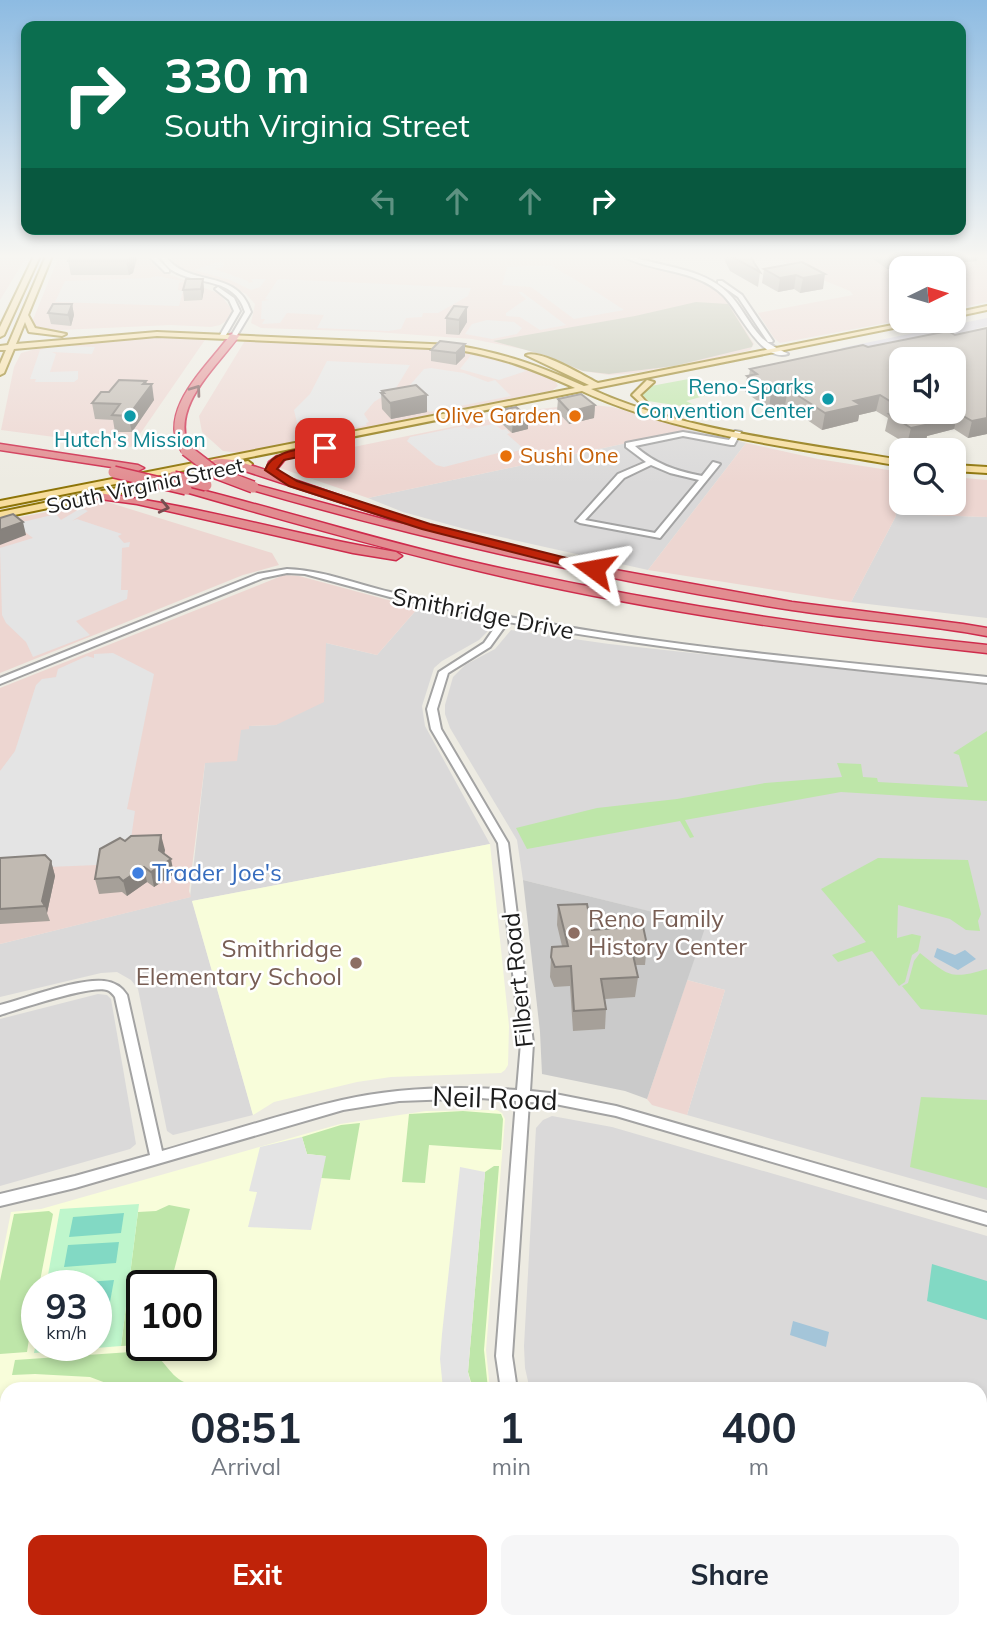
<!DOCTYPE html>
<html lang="en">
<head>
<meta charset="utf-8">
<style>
	body { margin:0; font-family:Mulish,sans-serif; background:#f6f6f7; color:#1f2937; height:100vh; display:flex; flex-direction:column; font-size:26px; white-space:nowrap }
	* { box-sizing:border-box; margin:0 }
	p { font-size:23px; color:#747a83 }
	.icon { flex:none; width:38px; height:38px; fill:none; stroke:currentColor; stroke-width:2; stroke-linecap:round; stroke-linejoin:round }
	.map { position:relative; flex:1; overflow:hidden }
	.panel { position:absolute; left:0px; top:1382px; width:987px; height:247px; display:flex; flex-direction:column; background:#fff; border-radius:21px 21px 0 0; box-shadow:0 4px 10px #0003 }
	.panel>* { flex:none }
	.top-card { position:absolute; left:21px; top:21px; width:945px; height:214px; border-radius:14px; box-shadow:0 4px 10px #0003; background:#0b6e4f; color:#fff; overflow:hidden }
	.needle { width:46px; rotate:85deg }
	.buttons { position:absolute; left:889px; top:256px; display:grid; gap:14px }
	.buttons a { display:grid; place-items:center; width:77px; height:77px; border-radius:14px; background:#fff; box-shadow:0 4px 10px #0003; font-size:35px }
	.speed { position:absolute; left:21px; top:1270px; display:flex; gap:14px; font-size:35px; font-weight:700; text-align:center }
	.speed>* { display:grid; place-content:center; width:91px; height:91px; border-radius:50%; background:#fff; box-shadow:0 4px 10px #0003; line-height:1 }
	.speed small { font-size:18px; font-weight:400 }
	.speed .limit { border:4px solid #111; border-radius:10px; background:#fff; color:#111 }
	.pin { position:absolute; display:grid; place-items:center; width:60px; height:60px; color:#fff; margin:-30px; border-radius:14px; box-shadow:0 4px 10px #0006 }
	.me { position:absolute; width:77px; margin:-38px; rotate:283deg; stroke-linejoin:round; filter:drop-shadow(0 0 5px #0008) }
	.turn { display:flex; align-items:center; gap:24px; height:147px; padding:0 28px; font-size:32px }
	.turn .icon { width:91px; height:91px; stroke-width:2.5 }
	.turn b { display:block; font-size:49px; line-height:60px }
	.lanes { display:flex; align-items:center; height:66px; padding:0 28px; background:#0003; justify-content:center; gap:35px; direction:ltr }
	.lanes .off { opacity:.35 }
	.eta { display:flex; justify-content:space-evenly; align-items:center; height:119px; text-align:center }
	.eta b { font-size:42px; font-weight:700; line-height:49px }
	.cta { display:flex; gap:14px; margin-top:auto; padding:14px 28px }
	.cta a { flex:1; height:80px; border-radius:14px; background:#bf2309; color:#fff; font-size:28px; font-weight:700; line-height:80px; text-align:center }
	.cta a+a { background:#f6f6f7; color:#1f2937 }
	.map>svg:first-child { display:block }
	.residential { fill:#dad9d9 }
	.commercial { fill:#edd6d1 }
	.education { fill:#f8fdda; fill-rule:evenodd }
	.religious { fill:#cacaca }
	.construction { fill:#bec1ae }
	.grass { fill:#bee6a9 }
	.park { fill:#bff6cc }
	.pitch { fill:#82d9c4 }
	.parking { fill:#e4e4e4 }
	.plaza { fill:#d8d6e2 }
	.water { fill:#a4c5d9 }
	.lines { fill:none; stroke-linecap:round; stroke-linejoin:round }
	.minor-casing { stroke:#a3a3a3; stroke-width:4 }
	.major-casing { stroke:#8d7407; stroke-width:4 }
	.highway-casing { stroke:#ce2b4c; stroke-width:3 }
	.minor { fill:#fff; fill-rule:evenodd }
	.major { fill:#f7dd9c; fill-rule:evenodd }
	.highway { fill:#e28c90; fill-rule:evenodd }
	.highway-bridge-casing { stroke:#ce2b4c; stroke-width:14; stroke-linecap:butt }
	.highway-bridge { stroke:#e28c90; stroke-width:11 }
	.wall { fill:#a6a099; fill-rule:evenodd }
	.shaded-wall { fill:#87827d }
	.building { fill:#c1bab2; stroke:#87827d; stroke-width:2 }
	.oneway { stroke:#754e50 }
	.route { fill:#bf2309; stroke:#7c1706; stroke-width:2 }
	.culture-dot { fill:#0f9aa8; stroke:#fff; stroke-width:2.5 }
	.food-dot { fill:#e8710a; stroke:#fff; stroke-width:2.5 }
	.shop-dot { fill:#3f7fe0; stroke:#fff; stroke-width:2.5 }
	.education-dot { fill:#8d6e63; stroke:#fff; stroke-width:2.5 }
	.labels { text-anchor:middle; stroke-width:5; stroke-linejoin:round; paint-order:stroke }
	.far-culture-label { font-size:21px; fill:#0d838f; stroke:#fff; text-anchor:end }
	.far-food-label { font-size:21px; fill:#c56008; stroke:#fff; text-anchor:end }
	.far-street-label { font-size:21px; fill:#1c1c1c; stroke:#fff }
	.street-label { font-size:24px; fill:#1c1c1c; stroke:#fff }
	.shop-label { font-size:24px; fill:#366cbe; stroke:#fff; text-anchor:start }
	.education-label { font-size:24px; fill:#785e54; stroke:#fff; text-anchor:start }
	.near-street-label { font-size:28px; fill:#1c1c1c; stroke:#fff }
</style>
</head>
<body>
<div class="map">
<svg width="987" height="1629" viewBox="0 0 987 1629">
	<rect width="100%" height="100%" fill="#edebe2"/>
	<g class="residential">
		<path d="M693,429L746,443L648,570L465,529L403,512L368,498Z"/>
		<path d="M907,506L924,515L987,517V618L851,602L896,516L895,510Z"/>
		<path d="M418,608L489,624L487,632L479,640L442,661L434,668L422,706L425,726L490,844L192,901L253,1115L173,1135L167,1131L138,989L131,980L117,972L101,973L0,997V944L190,897L205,763L240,729L249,726L276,725L326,643L377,655Z"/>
		<path d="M511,630L609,644L987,685V1200L687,1115L725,990L687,980L705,925L523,880L517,840L450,728L445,714V705L453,677L465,665L495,649Z"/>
		<path d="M98,994L107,995L111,999L136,1144L130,1149L0,1186V1019Z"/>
		<path d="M552,1116L612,1127L987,1236V1610L980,1608V1390H530L525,1368L524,1346L536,1128L543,1120Z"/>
		<path d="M646,1622H897L916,1629H644Z"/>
	</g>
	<g class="commercial">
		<path d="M0,256H27L0,300Z"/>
		<path d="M59,256H149L158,270L220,294L232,310L229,319L220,325L211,327L171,325L39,331L33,327L32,322Z"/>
		<path d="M168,256H620L683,274L712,287L727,301L754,344L750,350L729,356L635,373L609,375L582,371L527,350L472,339L377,332L261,328L251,323L255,304L246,294L231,286L180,268Z"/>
		<path d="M775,256H987V302L954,309V268H901L902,320L780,343L774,338L758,313L853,295L850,291L796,269Z"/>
		<path d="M143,337H207L131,447L1,430L14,367L21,353L43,347Z"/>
		<path d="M246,339L423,347L474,353L506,360L553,377L558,386L550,392L540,394L347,433L240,453L223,451L202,432L199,416Z"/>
		<path d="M584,404L612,407L693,429L368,498L277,467L285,461L540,409Z"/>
		<path d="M746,443L818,459L901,472V502H954V477L987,480V517L924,515L907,507L895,510L896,516L851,602L648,570Z"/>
		<path d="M104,501L272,553L279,565L243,575L0,673V521Z"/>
		<path d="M284,575L299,576L418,608L377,655L326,643L324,702L276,725L249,726V729L241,730L237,761L205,763L189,891L191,897L0,944V688Z"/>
		<path d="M687,980L725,990L687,1115L652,1105L647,1099Z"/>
		<path d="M523,1622H646L644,1629H521Z"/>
	</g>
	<g class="education">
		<path d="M490,844L509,1026L508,1065L505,1070L501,1073L391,1077L357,1082L274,1102L253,1115L192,901Z"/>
		<path d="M497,1110L502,1113L505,1119L486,1350L490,1389L7,1390V1622H523L521,1629H0V1267L11,1212L41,1209L340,1124L426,1111ZM37,1286H96V1346H37ZM142,1286H201V1346H142Z"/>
	</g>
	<path class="religious" d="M523,880L706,925L647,1099L625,1091L542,1074L540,1032Z"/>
	<path class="construction" d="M696,302L728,304L753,344L752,347L674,366L609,374L583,371L544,355L493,341L635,316Z"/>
	<g class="grass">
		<path d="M694,378L704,383L708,395L686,401L694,405V408L648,401L642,394L651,386Z"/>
		<path d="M987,731V801L841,792L685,820L694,837L690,838L680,821L527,849L516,828L597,808L677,799L765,783L842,777L837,763L861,764L863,777L877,778L878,782L968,787L959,755L953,753Z"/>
		<path d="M878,858L968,860L981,914L978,921L980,931L966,930L950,919L898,905L897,938L912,934L921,936L918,951L912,955L905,982L899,986L872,951L838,962L832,955L866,942L821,889Z"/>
		<path d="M920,953C949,976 950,980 987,969V1015L921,1009L902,986L908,983L914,961Z"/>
		<path d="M921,1097L987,1100V1188L910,1167Z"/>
		<path d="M463,1111L501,1114L503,1119L501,1150L429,1145L425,1183L402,1182L409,1114Z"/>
		<path d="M360,1123L350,1180L321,1178L325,1156L307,1154L302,1137L341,1125Z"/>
		<path d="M494,1166H499L484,1350L488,1389H473L468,1372L485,1172Z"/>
		<path d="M169,1205L190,1209L170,1286H142V1345L121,1346L138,1212L156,1211Z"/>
		<path d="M49,1211L53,1214L39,1286H37L27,1352L0,1354V1281L14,1214Z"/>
		<path d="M145,1351C163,1354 168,1375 184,1382C204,1391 245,1388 267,1389H122L90,1377L35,1374L12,1375L15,1360Z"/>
	</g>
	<path class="park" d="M139,1204L121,1346L34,1353L37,1337V1346H96V1286H46L60,1209Z"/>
	<g class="pitch">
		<path d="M124,1213L121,1233L69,1237L73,1217Z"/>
		<path d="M119,1242L116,1263L64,1267L68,1245Z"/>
		<path d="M932,1264L987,1281V1320L927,1301Z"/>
		<path d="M114,1280L110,1302L96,1303V1286H60L61,1284Z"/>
		<path d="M7,1431V1613L0,1614V1470Z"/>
	</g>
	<g class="parking">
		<path d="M221,261L225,266L215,269L248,281L249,283L253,282L251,279H266L260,287L251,290L230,280L194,270Z"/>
		<path d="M550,265L598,293L624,310L574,319L531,287L502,285L507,267Z"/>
		<path d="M156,276L184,281L179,283L178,290L183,291L179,306L55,302L65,281L150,278Z"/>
		<path d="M278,279L386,284L471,288L468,296L438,313H423L422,317L406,318L401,329L388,331L317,328L324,315L287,313L280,323L262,324L265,319H261L262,301L269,300L265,299Z"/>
		<path d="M518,292H522L566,325L540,330L520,317L506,316V313L526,299Z"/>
		<path d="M487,320L514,322L522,328L517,334L492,339L465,334L472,324Z"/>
		<path d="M51,347L69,346L95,347L92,354L52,352L56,354L50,372L78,371V379L74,382H35L36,379H30L40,350Z"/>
		<path d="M471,355L509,364L526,371L499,380L460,369Z"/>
		<path d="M327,361L410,365L396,388L374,402L364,414L369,422L366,423L367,425L309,437L297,423L294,410L310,394Z"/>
		<path d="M431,368L464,373L488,382L495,380L511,396L429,412L421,403L403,393L424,369Z"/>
		<path d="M494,424L502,430L506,429L510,433L507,434L524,449L505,454L502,452L444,467L436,465L407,441L410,437L464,426L468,429Z"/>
		<path d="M81,508L88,511L72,521L77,519L122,534L118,536L124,543L130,542L129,547L122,548L121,590H128L127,599L76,621L90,635L33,657L26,642L6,623L2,615L0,548L33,538L17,526L0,523L27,521L56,514L61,520Z"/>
		<path d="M113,653L154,674L127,809L135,811L130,846L97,865L0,869V771L15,751L36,685L42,679L56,677L58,669L87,656L94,658V654Z"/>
		<path d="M302,1137L307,1154L326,1156L311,1230L248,1227L257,1192L249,1191L260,1147Z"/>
		<path d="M460,1167L485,1172L468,1372L472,1389H443L440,1359L442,1334Z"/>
	</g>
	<path class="plaza" d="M987,318V326L975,329L984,332L947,335L848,352L841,348Z"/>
	<g class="water">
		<path d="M937,948L955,955L965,950L976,959L958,970L934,957Z"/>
		<path d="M793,1321L829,1332L826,1347L790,1335Z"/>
	</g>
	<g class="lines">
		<defs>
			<g id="minor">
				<path d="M149,256H155L169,270V272H165Z"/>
				<path d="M159,256H165C190,289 237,267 251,312L236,337L231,336L245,312C234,275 197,287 170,269C166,265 163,261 159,256Z"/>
				<path d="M622,256H630C662,267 702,268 727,292C741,305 748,323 761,337C769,345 779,349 788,354C761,363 739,310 723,295C695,268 654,273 622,256Z"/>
				<path d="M718,281H722L742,295L773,341L772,342H768L738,297L718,283Z"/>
				<path d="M218,287L234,298L240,311L226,335L223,337L220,335L234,311L229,300L215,289Z"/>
				<path d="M735,431L741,432L734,445H731L683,436L635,446C655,464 676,471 702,476L713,462L720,464L660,538L580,523L576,521L618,474L646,462L626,447V443L683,432L729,440ZM651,465L670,473L699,480L655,533L585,520L624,478Z"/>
				<path d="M287,569C322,570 356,584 390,592C445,606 500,616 556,625C698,650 843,662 987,677V683C827,666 666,651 508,622L490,647L448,673L437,709L441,729L508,843L533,1043L530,1091L550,1093L616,1106L987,1213V1225L616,1116L550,1103L529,1102L512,1356L517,1390H501L496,1356L516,1101L481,1098L399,1101L343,1110L75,1188L0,1206V1194L75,1176L150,1155L115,997C113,994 110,991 107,990C90,985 20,1009 0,1015V1005C27,998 78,978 104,981C114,982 122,987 127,995L162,1151C222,1134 281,1114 342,1100C398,1087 459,1086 517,1090L521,1043L498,843L431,729L427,709L439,672L484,643L500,620L390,597L305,574L287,573L263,578L0,684V678L258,574Z"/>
				<path d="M939,1622H971L975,1629H943Z"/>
			</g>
			<g id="major">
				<path d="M34,256H40L4,335L0,337V327Z"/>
				<path d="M46,256H52L28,315L35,328L66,334L62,336L29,332L25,322L16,344L157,332L453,345C504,353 537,365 584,386L589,385L526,355C540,349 584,376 598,383L918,320H933L591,389C681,431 803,443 901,460V466C799,448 676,435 582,391L0,507V501L575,388C531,368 501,357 453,349L157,336L14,349L4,373L0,375V364L6,350H0V346L8,345Z"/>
				<path d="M987,306V310L954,317V313Z"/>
				<path d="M647,380L654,382L640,395L649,405L645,407L632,395Z"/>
				<path d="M248,461L252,464L251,466L0,518V512Z"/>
				<path d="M954,465L987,467V473L954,471Z"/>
			</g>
			<g id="highway">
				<path d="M231,334L239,336C217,367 167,409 191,450L182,452C155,411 208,366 231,334Z"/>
				<path d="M0,444L138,465L144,468L138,471L0,450Z"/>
				<path d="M277,456L286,458L277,469L286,477L405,518L399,522L395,520L239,469L210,462C223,453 251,466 266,470L269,462Z"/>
				<path d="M253,484L390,521L588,565L792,602L963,624L987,628V636C923,624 857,620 792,610C609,581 427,541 249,489V485Z"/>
				<path d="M186,486C282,510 377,540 473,562C643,601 814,627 987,645V653C836,637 685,616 536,584C417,558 299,525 182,491V487Z"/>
				<path d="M97,493C198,505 296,536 396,552L402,556L396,560L353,553L137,504L93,498L91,496Z"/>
			</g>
		</defs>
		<use href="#minor" class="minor-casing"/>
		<use href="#major" class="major-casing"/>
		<use href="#highway" class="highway-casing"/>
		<use href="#minor" class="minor"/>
		<use href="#major" class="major"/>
		<use href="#highway" class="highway"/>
		<defs>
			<g id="highway-bridge">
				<path d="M186,450L216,473L253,487"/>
				<path d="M114,472L186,489"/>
				<path d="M174,477L206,485"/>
			</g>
		</defs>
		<use href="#highway-bridge" class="highway-bridge-casing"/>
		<use href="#highway-bridge" class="highway-bridge"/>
	</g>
	<g class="wall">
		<path d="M138,256L133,273L129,275H71L68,261Z"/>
		<path d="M726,256H750L760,272L758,287L730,271L725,261Z"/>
		<path d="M869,256H978L977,261L887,269Z"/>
		<path d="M802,262L823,289L800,293L794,289L778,292L762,283L764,269Z"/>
		<path d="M203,279L204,290L202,300L184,301L183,290Z"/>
		<path d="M72,304L74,315L71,326L51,324L48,313Z"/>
		<path d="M467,307V322L459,335L446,334V318Z"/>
		<path d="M987,328V434L968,438L954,429L927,436L926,440L907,444L885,431L888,418L876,411L859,415L858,421L822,430L785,405L769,409L745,392L747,376H749L750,369L868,347L955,335ZM901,359L954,411H901Z"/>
		<path d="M440,341L465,356L456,365L431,361V350Z"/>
		<path d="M146,381L154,400L132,432H115L113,420L95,419L92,403L109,392Z"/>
		<path d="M382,391L427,412L391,419L382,409L381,393H382Z"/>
		<path d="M558,399L595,405L594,418L569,424L557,411Z"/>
		<path d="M500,410L528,429L512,433L500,422Z"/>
		<path d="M125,841L165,850L164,854L174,874L154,887L147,882L127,896L122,892L99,894L95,879Z"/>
		<path d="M0,858L51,861L55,876L47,913L50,921L0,924Z"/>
		<path d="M558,905L592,930L647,945L645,965H635L638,977L635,997L605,999L606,1009L605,1029L573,1031L570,986L554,987L550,977L551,957L562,946L557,925Z"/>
	</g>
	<g class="shaded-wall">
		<path d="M131,256H137L133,273L129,275L126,261Z"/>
		<path d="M890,256H978L977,261L887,269Z"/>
		<path d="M825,274L823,289L800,293L803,278Z"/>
		<path d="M796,275L794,289L778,292L780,278Z"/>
		<path d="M203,279L204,290L202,300L201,289Z"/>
		<path d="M72,304L74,315L71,326L68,315Z"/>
		<path d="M467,307V322L459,335V320Z"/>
		<path d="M465,344V356L456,365V353Z"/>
		<path d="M146,381L147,390L152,384L154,400L132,432L128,416Z"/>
		<path d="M788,389L785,405L769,409L771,393Z"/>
		<path d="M427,395V412L391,419L390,403Z"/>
		<path d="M880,395L876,411L859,415L858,421L822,430L825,413L854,401Z"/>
		<path d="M595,405L594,418L569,424L570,412Z"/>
		<path d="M958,413L954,429L927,436L926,440L907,444L911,428L924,421Z"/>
		<path d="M528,417V429L512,433L513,420Z"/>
		<path d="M987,418V434L968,438L972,421Z"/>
		<path d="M23,522L26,535L0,545V530Z"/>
		<path d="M161,835L165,850L162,864L171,859L174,874L154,887L151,872L159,850Z"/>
		<path d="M51,861L55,876L47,913L45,906L42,901Z"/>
		<path d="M144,867L147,882L127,896L123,881Z"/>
	</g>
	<g class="building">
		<path d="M70,256H131L130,259L126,261H68Z"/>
		<path d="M731,256H750L760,272L732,257Z"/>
		<path d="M802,262L825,274L803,278L796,275L780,278L764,269Z"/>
		<path d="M186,279H203L201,289L183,290Z"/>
		<path d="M53,304H72L68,315L48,313Z"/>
		<path d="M454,306L467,307L459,320L446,318Z"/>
		<path d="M987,328V418L972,421L958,413L924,421L930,424L911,428L889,414L902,411H954V359H901V408L880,395L854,401L861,405L825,413L788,389L771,393L747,376L757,374L750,369L863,345L868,347L948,331L955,335Z"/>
		<path d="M440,341L465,344L456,353L431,350Z"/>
		<path d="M119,380L146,381L143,384H152L128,416L112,415L120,404L92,403L101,392H109Z"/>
		<path d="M416,385L427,395L390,403L381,393H384L382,391Z"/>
		<path d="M581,394L595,405L570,412L558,399Z"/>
		<path d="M516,407L528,417L513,420L500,410Z"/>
		<path d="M13,514L23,522L0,530V518Z"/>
		<path d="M161,835L159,850L171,859L151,872L144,867L123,881L119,877L95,879L100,849L120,838L125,841L131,836Z"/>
		<path d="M45,855L51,861L42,901L45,906L0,909V858Z"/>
		<path d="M587,904L592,930L643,926L647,945L631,946L638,977L601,979L606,1009L574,1011L571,966L555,967L551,957L552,947L568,946L558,905Z"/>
	</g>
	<defs><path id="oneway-chevron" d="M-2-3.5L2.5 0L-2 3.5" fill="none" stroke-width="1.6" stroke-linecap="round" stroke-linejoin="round" transform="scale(1.75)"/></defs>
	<g class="oneway">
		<use href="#oneway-chevron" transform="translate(196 390) rotate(-54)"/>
		<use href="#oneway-chevron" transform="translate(164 507) rotate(13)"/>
	</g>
	<linearGradient id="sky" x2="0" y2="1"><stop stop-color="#8dbbe2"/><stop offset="0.53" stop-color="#f7f6f2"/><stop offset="1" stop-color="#f7f6f2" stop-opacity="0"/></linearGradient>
	<rect width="987" height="484" fill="url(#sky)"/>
	<path class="route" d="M325,445L329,446V451L284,460L277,469L297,481L430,524L599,566L600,569L594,573L422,529L289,486L265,470C272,449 306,449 325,445Z"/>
	<g class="culture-dot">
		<circle cx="828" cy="399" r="7"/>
		<circle cx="130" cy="416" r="7"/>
	</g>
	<g class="food-dot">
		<circle cx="575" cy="416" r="7"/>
		<circle cx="506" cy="456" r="7"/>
	</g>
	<circle class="shop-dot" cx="138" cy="873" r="7"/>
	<g class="education-dot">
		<circle cx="574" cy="933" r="7"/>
		<circle cx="356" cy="963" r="7"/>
	</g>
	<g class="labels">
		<g class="far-culture-label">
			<text x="814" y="394">Reno-Sparks<tspan x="814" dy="24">Convention Center</tspan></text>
			<text x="130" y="447" text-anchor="middle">Hutch's Mission</text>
		</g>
		<g class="far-food-label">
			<text x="561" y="423">Olive Garden</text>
			<text x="520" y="463" text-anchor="start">Sushi One</text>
		</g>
		<g class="far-street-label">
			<text transform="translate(145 486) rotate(-12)" y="7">South Virginia Street</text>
		</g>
		<g class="street-label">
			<text transform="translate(483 614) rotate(11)" y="8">Smithridge Drive</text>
			<text transform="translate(518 980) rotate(-96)" y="8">Filbert Road</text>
		</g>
		<g class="shop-label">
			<text x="152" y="881">Trader Joe's</text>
		</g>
		<g class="education-label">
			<text x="588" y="927">Reno Family<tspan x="588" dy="28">History Center</tspan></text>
			<text x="342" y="957" text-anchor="end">Smithridge<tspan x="342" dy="28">Elementary School</tspan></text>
		</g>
		<g class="near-street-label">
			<text transform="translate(495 1098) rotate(2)" y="10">Neil Road</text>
		</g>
	</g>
</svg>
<div class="buttons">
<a><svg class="needle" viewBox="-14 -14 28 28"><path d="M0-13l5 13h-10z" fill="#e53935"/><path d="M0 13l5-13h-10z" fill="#747a83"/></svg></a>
<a><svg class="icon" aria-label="sound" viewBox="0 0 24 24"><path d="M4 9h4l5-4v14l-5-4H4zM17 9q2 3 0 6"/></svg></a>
<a><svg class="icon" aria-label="search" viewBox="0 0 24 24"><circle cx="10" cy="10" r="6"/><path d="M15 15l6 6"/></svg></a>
</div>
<div class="speed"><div>93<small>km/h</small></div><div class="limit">100</div></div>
<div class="pin" style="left:325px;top:448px;background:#d93025"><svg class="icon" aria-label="arrive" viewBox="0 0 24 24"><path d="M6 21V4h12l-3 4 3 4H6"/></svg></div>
<svg class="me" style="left:594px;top:569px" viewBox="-20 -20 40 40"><path d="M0-17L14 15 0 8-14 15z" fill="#bf2309" stroke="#fff" stroke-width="4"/></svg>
<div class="top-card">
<div class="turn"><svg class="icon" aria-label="right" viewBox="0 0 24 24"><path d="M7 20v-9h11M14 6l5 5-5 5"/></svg><div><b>330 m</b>South Virginia Street</div></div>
<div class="lanes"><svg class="icon off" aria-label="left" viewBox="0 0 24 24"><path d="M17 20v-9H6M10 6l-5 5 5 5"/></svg><svg class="icon off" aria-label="ahead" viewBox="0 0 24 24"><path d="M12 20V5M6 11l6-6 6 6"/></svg><svg class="icon off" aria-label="ahead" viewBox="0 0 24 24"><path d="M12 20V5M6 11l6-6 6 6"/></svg><svg class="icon" aria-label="right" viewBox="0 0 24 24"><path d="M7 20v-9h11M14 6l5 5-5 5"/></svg></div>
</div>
<section class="panel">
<div class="eta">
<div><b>08:51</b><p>Arrival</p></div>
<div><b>1</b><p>min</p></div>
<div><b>400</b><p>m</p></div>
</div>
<div class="cta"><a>Exit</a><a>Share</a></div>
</section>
</div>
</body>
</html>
